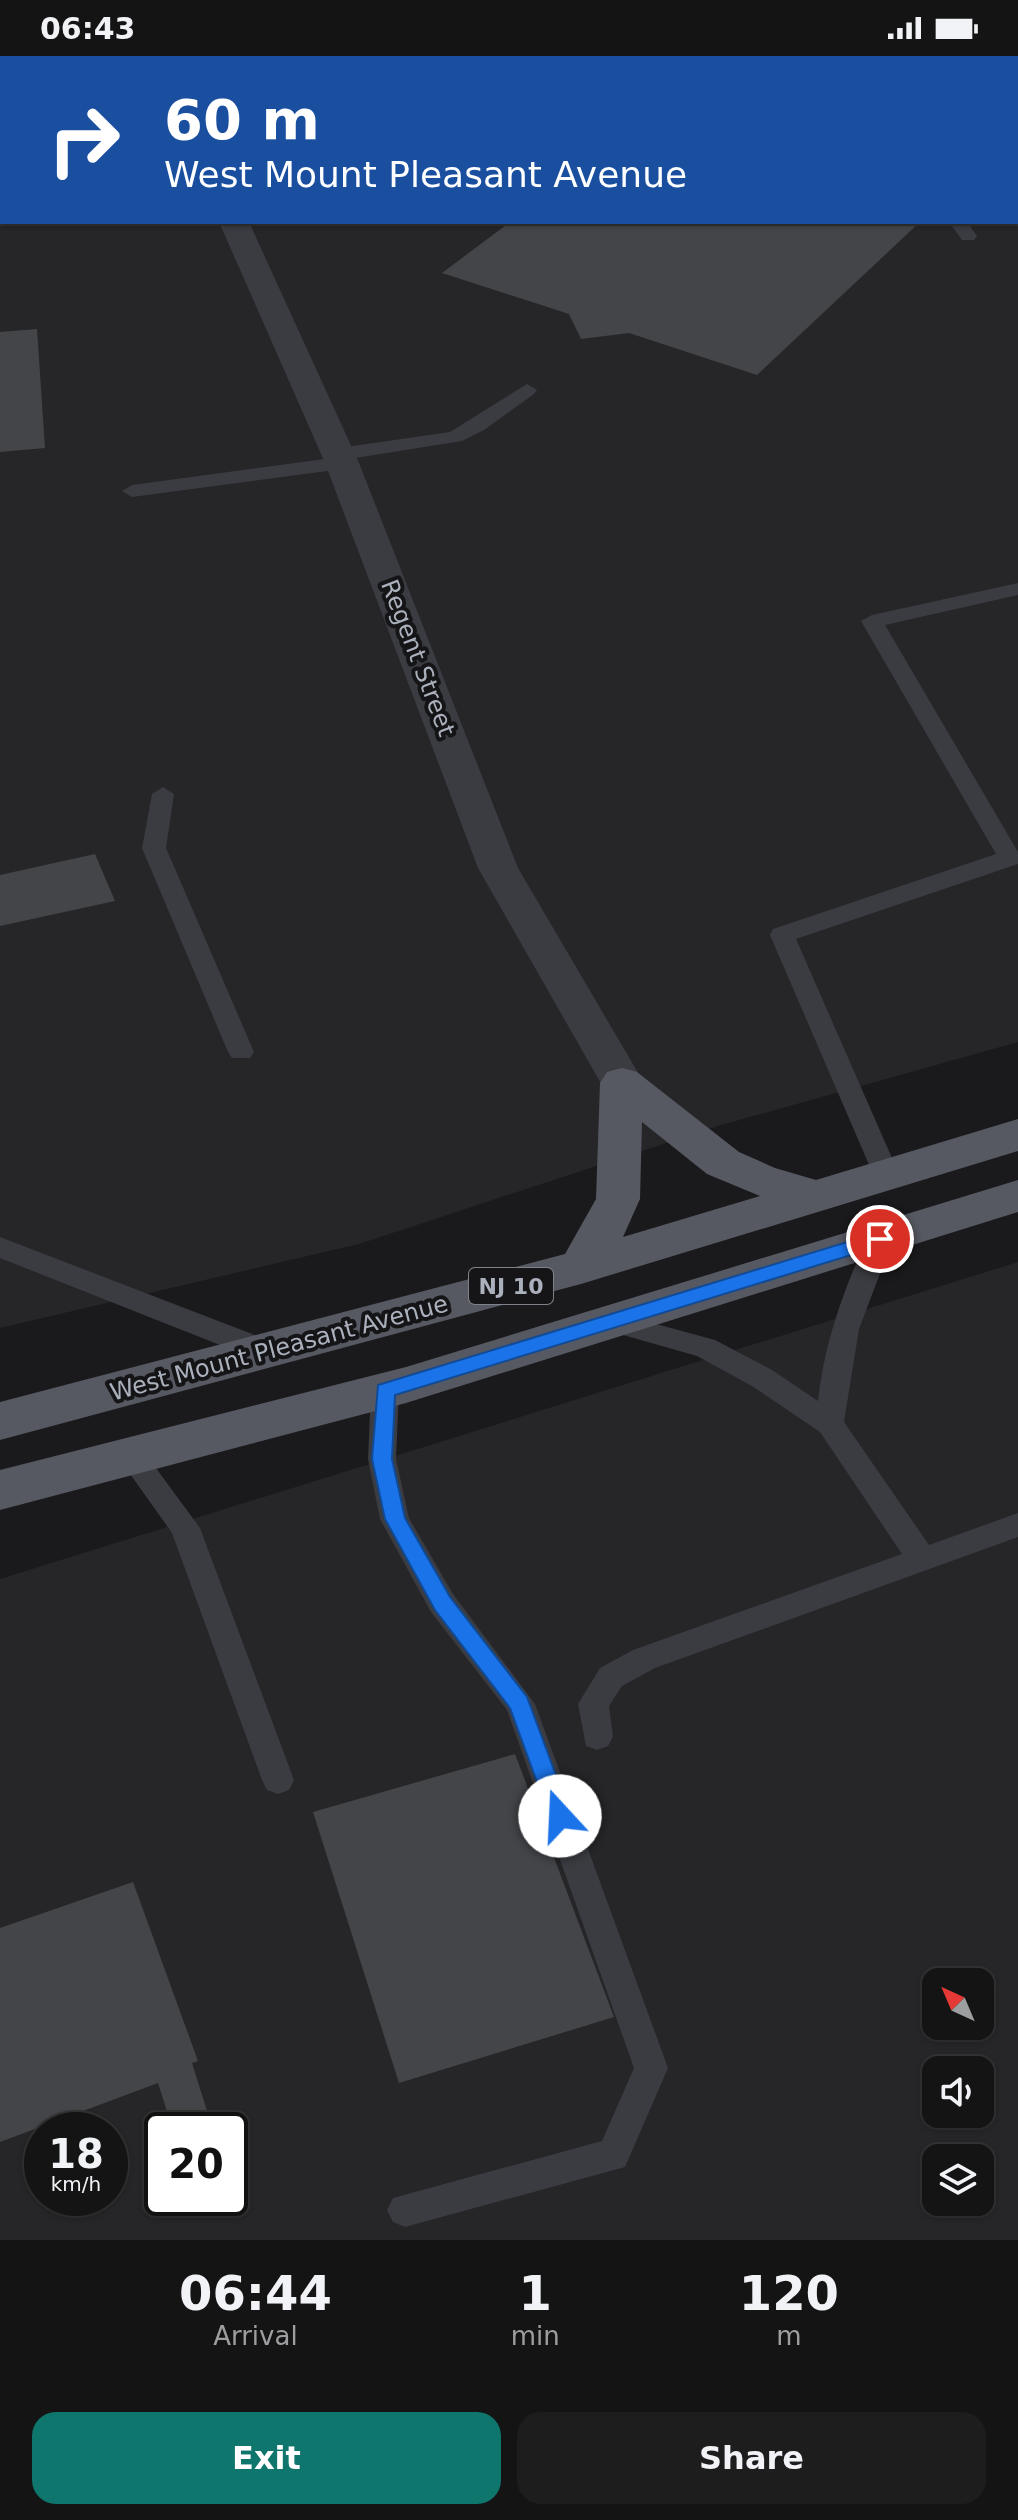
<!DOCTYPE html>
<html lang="en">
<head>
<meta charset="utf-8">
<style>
	body { margin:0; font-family:"DejaVu Sans",sans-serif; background:#1d1d1e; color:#f1f3f6; height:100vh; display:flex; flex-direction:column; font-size:30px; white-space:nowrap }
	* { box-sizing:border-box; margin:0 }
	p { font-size:26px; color:#9d9ea0 }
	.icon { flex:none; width:44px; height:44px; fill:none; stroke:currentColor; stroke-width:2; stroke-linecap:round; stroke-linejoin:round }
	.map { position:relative; height:2184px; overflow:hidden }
	.details { display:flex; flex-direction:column; background:#141415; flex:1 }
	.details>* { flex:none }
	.hud { position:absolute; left:0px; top:0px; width:1018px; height:168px; box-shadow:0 2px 6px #0004,0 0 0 2px #333334; background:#1a4fa0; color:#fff; overflow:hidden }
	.needle { width:52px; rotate:316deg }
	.tools { position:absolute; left:922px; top:1912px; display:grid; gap:16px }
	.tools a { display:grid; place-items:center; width:72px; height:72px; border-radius:16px; background:#141415; box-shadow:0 2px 6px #0004,0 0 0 2px #333334; font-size:40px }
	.speed { position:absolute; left:24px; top:2056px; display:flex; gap:16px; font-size:40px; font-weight:700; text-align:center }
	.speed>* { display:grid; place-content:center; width:104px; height:104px; border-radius:50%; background:#141415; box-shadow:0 2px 6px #0004,0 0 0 2px #333334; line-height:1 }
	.speed small { font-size:20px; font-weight:400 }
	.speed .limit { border:4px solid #111; border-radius:12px; background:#fff; color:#111 }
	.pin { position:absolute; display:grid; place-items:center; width:68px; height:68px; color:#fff; margin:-34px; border:4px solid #fff; border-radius:50%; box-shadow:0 2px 8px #0007 }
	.me { position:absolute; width:88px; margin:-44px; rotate:340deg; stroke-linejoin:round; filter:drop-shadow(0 0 6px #0008) }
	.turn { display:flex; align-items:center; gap:28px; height:168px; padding:0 32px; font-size:36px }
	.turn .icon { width:104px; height:104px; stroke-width:2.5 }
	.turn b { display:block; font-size:56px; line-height:68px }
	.eta { display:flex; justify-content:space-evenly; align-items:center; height:136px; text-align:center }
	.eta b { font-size:48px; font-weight:600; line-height:56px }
	.button { display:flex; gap:16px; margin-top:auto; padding:16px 32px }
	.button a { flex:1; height:92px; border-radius:24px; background:#0f766e; color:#fff; font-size:32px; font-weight:600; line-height:92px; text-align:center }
	.button a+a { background:#1d1d1e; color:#f1f3f6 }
	.status { display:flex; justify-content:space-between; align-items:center; height:56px; padding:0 40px; background:#141415; direction:ltr }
	.status svg { height:22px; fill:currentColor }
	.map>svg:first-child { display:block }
	.built { fill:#262629; fill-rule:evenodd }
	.building { fill:#444549 }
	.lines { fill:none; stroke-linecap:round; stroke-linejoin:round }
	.lane { fill:#3a3c41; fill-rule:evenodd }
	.street { fill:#3a3c41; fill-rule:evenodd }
	.primary { fill:#565961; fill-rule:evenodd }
	.route { fill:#1a73e8; stroke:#114b97; stroke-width:2 }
	.labels { text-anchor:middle; stroke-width:8; stroke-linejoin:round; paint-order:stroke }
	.shield { fill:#151517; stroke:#7e828a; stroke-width:2 }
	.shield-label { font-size:22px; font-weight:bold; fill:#abb1bc }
	.street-label { font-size:24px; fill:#abb1bc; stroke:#151517 }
</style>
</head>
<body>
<div class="status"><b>06:43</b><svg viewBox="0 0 49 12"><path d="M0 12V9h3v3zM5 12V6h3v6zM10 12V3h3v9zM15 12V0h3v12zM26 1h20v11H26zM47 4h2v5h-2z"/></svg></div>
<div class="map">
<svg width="1018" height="2184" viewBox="0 0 1018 2184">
	<rect width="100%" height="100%" fill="#1a1a1c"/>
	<g class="built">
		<path d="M0,0H1018V986L718,1070L359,1188L0,1272ZM2,2H1016V166H2Z"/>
		<path d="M1018,1206V2184H0V1523ZM936,1926H980V1970H936ZM936,2014H980V2058H936ZM42,2074H110V2142H42ZM162,2074H230V2142H162ZM936,2102H980V2146H936Z"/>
	</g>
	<g class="building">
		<path d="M510,166H920L757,319L629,277L581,283L569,258L442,217Z"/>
		<path d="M37,273L45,392L0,396V276Z"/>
		<path d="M95,798L115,845L0,870V819Z"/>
		<path d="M515,1698L614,1961L399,2027L313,1756Z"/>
		<path d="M133,1826L198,2005L192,2007L213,2074H173L158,2027L0,2086V1872Z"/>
	</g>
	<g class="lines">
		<g class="lane">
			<path d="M647,0H663L664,2H648Z"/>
			<path d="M949,166H967L977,180L974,184H962Z"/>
			<path d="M527,328L537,334L534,338L484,374L462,385L349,403L352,407L342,413L132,441L122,435L132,429L332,402L329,398L339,392L450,376Z"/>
			<path d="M1018,527V539L885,569L1018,796V808L796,883L899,1118L895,1125H877L873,1118L770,879L773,873L996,798L861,565L872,559Z"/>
			<path d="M163,731L174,738L166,792L254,996L250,1002H232L228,996L142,792L152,738Z"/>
			<path d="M880,1173L889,1176L893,1183L859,1273L844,1366L929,1489L1018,1457V1481L655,1612L622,1630L609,1650L613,1681L608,1690L597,1694L586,1690L578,1648L600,1612L633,1594L902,1498L820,1376L752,1330L697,1300L602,1273L598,1266L602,1259L612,1256L715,1284L772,1314L818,1345C824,1288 843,1235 867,1183L871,1176Z"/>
			<path d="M0,1181L278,1288L282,1296L278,1304L268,1307L258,1304L0,1202Z"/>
			<path d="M385,1324L395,1327L399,1335L396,1403L409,1462L453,1538L535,1648L668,2012L625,2111L405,2171L393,2166L387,2154L393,2142L602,2085L634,2012L507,1654L431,1556L380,1463L368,1403L371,1335L375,1327Z"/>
			<path d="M132,1390L142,1393L200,1472L294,1724L289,1734L278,1738L267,1734L262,1724L172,1477L118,1401L122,1393Z"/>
		</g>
		<g class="street">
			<path d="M598,0H642L597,2Z"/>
			<path d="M219,166H249L359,407L518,812L644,1027L637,1038L622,1042L607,1038L478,812L325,407Z"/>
		</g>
		<g class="primary">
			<path d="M622,1012L637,1016L739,1096L775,1112L816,1124L1018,1063V1095L581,1228L0,1384V1346L565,1198L596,1143L600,1027L607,1016ZM642,1066L707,1118L760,1140L623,1181L640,1143Z"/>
			<path d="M1018,1124V1156L406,1347L0,1454V1414L406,1311Z"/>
		</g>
	</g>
	<path class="route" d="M880,1176L887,1178V1188L395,1339L392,1403L405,1462L450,1541L527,1641L571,1760L568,1767L560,1770L552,1767L510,1652L435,1554L385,1463L372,1403L378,1329Z"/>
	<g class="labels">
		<rect class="shield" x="469" y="1212" width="84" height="36" rx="6"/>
		<g class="shield-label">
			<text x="511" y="1238">NJ 10</text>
		</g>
		<g class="street-label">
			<text transform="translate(418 602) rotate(69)" y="8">Regent Street</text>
			<text transform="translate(279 1292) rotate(-15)" y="8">West Mount Pleasant Avenue</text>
		</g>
	</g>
</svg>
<div class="tools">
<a><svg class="needle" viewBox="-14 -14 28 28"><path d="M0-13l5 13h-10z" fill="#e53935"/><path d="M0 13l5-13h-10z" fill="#9d9ea0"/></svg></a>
<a><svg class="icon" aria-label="sound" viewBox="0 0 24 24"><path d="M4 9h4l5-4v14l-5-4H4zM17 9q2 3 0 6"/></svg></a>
<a><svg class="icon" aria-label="layers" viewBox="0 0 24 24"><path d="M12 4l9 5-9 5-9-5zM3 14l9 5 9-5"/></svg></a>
</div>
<div class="speed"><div>18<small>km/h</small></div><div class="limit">20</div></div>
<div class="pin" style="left:880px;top:1183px;background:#d93025"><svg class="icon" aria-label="arrive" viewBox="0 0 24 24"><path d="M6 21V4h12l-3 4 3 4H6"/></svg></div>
<svg class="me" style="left:560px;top:1760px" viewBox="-20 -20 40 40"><circle r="19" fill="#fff"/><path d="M0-13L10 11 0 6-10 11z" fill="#1a73e8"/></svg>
<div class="hud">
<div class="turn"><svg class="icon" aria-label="right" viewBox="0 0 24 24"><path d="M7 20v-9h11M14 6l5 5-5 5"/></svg><div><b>60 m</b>West Mount Pleasant Avenue</div></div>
</div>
</div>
<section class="details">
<div class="eta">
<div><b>06:44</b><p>Arrival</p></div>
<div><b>1</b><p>min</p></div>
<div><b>120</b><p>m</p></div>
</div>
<div class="button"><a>Exit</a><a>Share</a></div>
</section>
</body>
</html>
